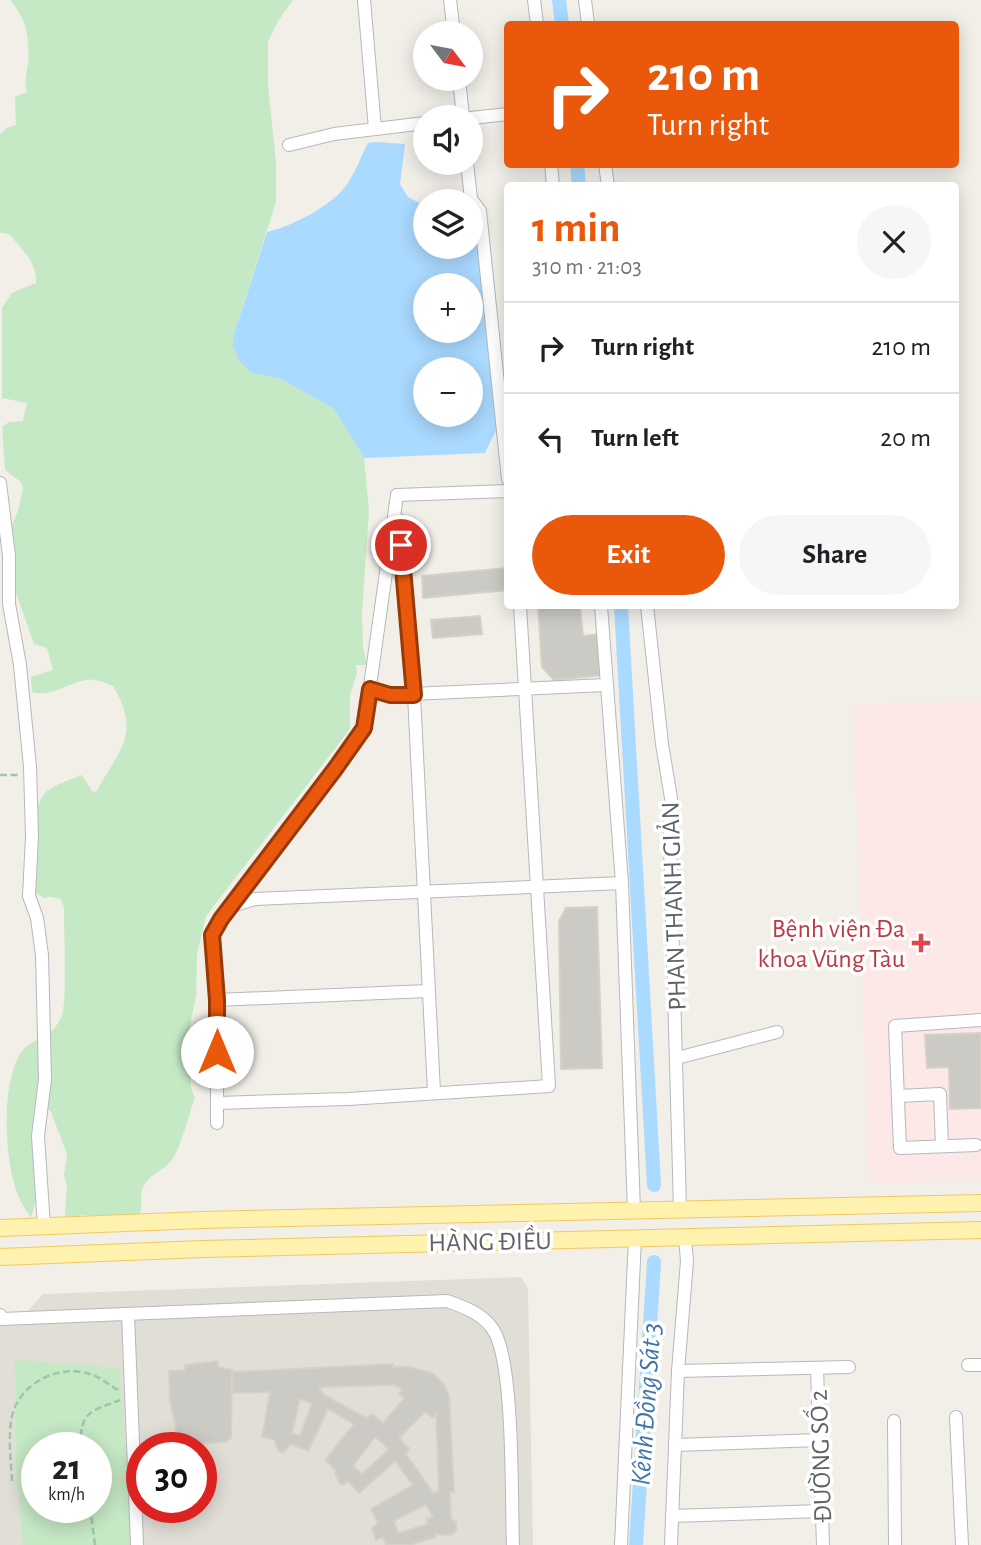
<!DOCTYPE html>
<html lang="en">
<head>
<meta charset="utf-8">
<style>
	body { margin:0; font-family:"Alegreya Sans",sans-serif; background:#f6f6f6; color:#202124; height:100vh; display:flex; flex-direction:column; font-size:26px; white-space:nowrap }
	* { box-sizing:border-box; margin:0 }
	p { font-size:23px; color:#757577 }
	.icon { flex:none; width:38px; height:38px; fill:none; stroke:currentColor; stroke-width:2; stroke-linecap:round; stroke-linejoin:round }
	.map { position:relative; flex:1; overflow:hidden }
	.sheet { position:absolute; left:504px; top:182px; width:455px; height:427px; display:flex; flex-direction:column; background:#fff; border-radius:7px; box-shadow:0 4px 18px #0003 }
	.sheet>* { flex:none }
	.guide { position:absolute; left:504px; top:21px; width:455px; height:147px; border-radius:7px; box-shadow:0 4px 18px #0003; background:#ea580c; color:#fff; overflow:hidden }
	.needle { width:46px; rotate:122deg }
	.controls { position:absolute; left:413px; top:21px; display:grid; gap:14px }
	.controls a { display:grid; place-items:center; width:70px; height:70px; border-radius:50%; background:#fff; box-shadow:0 4px 18px #0003; font-size:35px }
	.speed { position:absolute; left:21px; top:1432px; display:flex; gap:14px; font-size:35px; font-weight:700; text-align:center }
	.speed>* { display:grid; place-content:center; width:91px; height:91px; border-radius:50%; background:#fff; box-shadow:0 4px 18px #0003; line-height:1 }
	.speed small { font-size:18px; font-weight:400 }
	.speed .limit { border:10px solid #d22; background:#fff; color:#111 }
	.pin { position:absolute; display:grid; place-items:center; width:60px; height:60px; color:#fff; margin:-30px; border:4px solid #fff; border-radius:50%; box-shadow:0 2px 7px #0007 }
	.me { position:absolute; width:77px; margin:-38px; rotate:0deg; stroke-linejoin:round; filter:drop-shadow(0 0 5px #0008) }
	.turn { display:flex; align-items:center; gap:24px; height:147px; padding:0 28px; font-size:32px }
	.turn .icon { width:91px; height:91px; stroke-width:2.5 }
	.turn b { display:block; font-size:49px; line-height:60px }
	.round { display:grid; place-items:center; flex:none; width:74px; height:74px; border-radius:37px; background:#f6f6f6 }
	.headline { display:flex; align-items:center; justify-content:space-between; height:119px; padding:0 28px }
	h1 { font-size:42px; font-weight:700; line-height:52px; color:#ea580c }
	.cta { display:flex; gap:14px; margin-top:auto; padding:14px 28px }
	.cta a { flex:1; height:80px; border-radius:42px; background:#ea580c; color:#fff; font-size:28px; font-weight:700; line-height:80px; text-align:center }
	.cta a+a { background:#f6f6f6; color:#202124 }
	ul { padding:0; list-style:none }
	li { display:flex; align-items:center; gap:21px; height:91px; padding:0 28px; border-top:2px solid #e0e0e0 }
	li div { flex:1 }
	li b { display:block; font-size:26px }
	li em { font-style:normal }
	.map>svg:first-child { display:block }
	.education { fill:#e1ded6; fill-rule:evenodd }
	.medical { fill:#fce8e6 }
	.green { fill:#c5e8c5; fill-rule:evenodd }
	.water { fill:#aadaff; fill-rule:evenodd }
	.lines { fill:none; stroke-linecap:round; stroke-linejoin:round }
	.canal { stroke:#aadaff; stroke-width:14 }
	.building { fill:#cccac5; stroke:#d6d1c6; stroke-width:2; fill-rule:evenodd }
	.minor-casing { stroke:#b5b8bc; stroke-width:14 }
	.major-casing { stroke:#f2c960; stroke-width:18 }
	.path { stroke:#9cc7a9; stroke-width:2.5; stroke-dasharray:7 3.5; stroke-linecap:butt }
	.minor { stroke:#fff; stroke-width:12 }
	.major { stroke:#fff2af; stroke-width:16 }
	.route-casing { stroke:#983908; stroke-width:18 }
	.route { stroke:#ea580c; stroke-width:12 }
	.health-dot { fill:#e0444e; stroke:#fff; stroke-width:2.5 }
	.labels { text-anchor:middle; stroke-width:7; stroke-linejoin:round; paint-order:stroke }
	.street-label { font-size:26px; fill:#5f6368; stroke:#fff }
	.health-label { font-size:26px; fill:#be3a42; stroke:#fff; text-anchor:end }
	.water-label { font-size:28px; font-style:italic; fill:#4174aa; stroke:#fff }
</style>
</head>
<body>
<div class="map">
<svg width="981" height="1545" viewBox="0 0 981 1545">
	<rect width="100%" height="100%" fill="#f1efe8"/>
	<path class="education" d="M521,1277L528,1289L533,1545H0V1314L27,1312L43,1294ZM37,1447H96V1507H37ZM142,1447H201V1507H142Z"/>
	<path class="medical" d="M981,701V1181L869,1183L853,705Z"/>
	<g class="green">
		<path d="M10,0H293L278,21L268,42V86L276,162V202L238,321L279,378L334,409L364,458L369,511L362,613L363,647L367,665H356L357,673L350,695V729L206,916L197,954L196,996L189,1030L195,1046L190,1074L191,1088L195,1098C188,1116 182,1145 172,1160C164,1171 151,1173 144,1185C138,1196 144,1206 139,1217L80,1215L72,1218L65,1216L67,1187L64,1175L67,1154L51,1112L46,1108L40,1185L31,1218C27,1211 21,1203 18,1195C4,1161 0,1079 23,1050C38,1035 53,1039 62,1015C67,1003 64,926 64,908L61,899L50,897L44,898L33,891C33,869 29,805 47,791C57,784 71,779 82,775L92,791L96,792C119,750 142,734 113,686C105,683 94,678 86,680C68,683 50,698 32,692L31,677L53,670L47,648L34,644L15,590V564L9,549L11,527L18,511L23,489L21,482L5,470L2,427L9,422L23,421L27,403L2,398V308L12,293L36,283C38,264 21,248 9,234L0,233V134L7,128L16,125L15,97L27,92C24,82 26,75 28,64C30,39 27,19 10,0Z"/>
		<path d="M15,1360L119,1368L131,1524V1545H23L16,1469ZM37,1447H96V1507H37Z"/>
	</g>
	<path class="water" d="M377,142L405,144L400,184L408,197L425,206V247H471V226L477,234L497,428L485,453L364,458L334,409L279,378L252,373L239,361L233,345L234,334L267,232C291,227 334,205 348,183C356,171 361,156 368,143ZM425,285H471V331H425ZM425,369H471V415H425Z"/>
	<g class="lines">
		<g class="canal">
			<path d="M559,0L562,24"/>
			<path d="M577,164L579,186"/>
			<path d="M621,606L654,1185"/>
			<path d="M636,1545L654,1262"/>
		</g>
	</g>
	<g class="building">
		<path d="M507,568L508,590L423,598L422,576Z"/>
		<path d="M538,606H580L583,636L599,634L603,675L554,680L542,667Z"/>
		<path d="M480,616L482,634L433,638L431,620Z"/>
		<path d="M597,907L602,1068L561,1069L559,921L566,908Z"/>
		<path d="M981,1033V1108L950,1109L949,1067L927,1068L925,1035Z"/>
		<path d="M217,1361L219,1367L232,1370L231,1438L226,1442L181,1444L174,1440L176,1425L170,1402L169,1371L185,1370V1365Z"/>
		<path d="M393,1364V1367H409L432,1373L443,1383L449,1396L454,1492H450L451,1519L456,1522V1531L450,1535L435,1534V1537L410,1545H386L383,1537L376,1540L372,1528L378,1523L371,1509L413,1485L395,1461L359,1493L348,1481L343,1485L340,1484L335,1473L337,1471L325,1460L354,1424L328,1409L308,1451L291,1444L283,1452H280L277,1448L275,1440L262,1437L270,1392L233,1393L232,1372ZM393,1385L403,1389L399,1393L404,1399L383,1423L372,1414L366,1418L324,1395L319,1387ZM300,1399L312,1403L300,1436L292,1433ZM425,1412L433,1418L436,1414L439,1490L434,1494L406,1454L409,1448L399,1438ZM375,1437L388,1448L385,1453L362,1474L353,1466ZM426,1504L433,1517L427,1519L428,1524L398,1533L394,1521Z"/>
	</g>
	<g class="lines">
		<defs>
			<g id="minor">
				<path d="M364,0L375,129"/>
				<path d="M450,0L454,33"/>
				<path d="M534,0L537,24"/>
				<path d="M585,0L588,24"/>
				<path d="M459,79L463,117"/>
				<path d="M471,118L508,114"/>
				<path d="M289,145L334,134L425,123"/>
				<path d="M467,163L471,199L480,211L508,479"/>
				<path d="M551,164L553,186"/>
				<path d="M605,164L608,186"/>
				<path d="M0,483L9,556V604L20,665L30,767L32,836L29,896L37,918L42,955L45,1079L38,1136L44,1227"/>
				<path d="M397,495L508,491"/>
				<path d="M399,520L414,695L434,1092"/>
				<path d="M601,606L622,883L634,1210"/>
				<path d="M647,606L662,744L671,798L670,844L680,1209"/>
				<path d="M370,689L390,695L606,685"/>
				<path d="M232,906L255,899L622,883"/>
				<path d="M217,1000L427,991"/>
				<path d="M677,1058L777,1032"/>
				<path d="M898,1096L940,1094L942,1146"/>
				<path d="M217,1103L348,1099L549,1086L520,606"/>
				<path d="M217,1123V1000L212,935L221,919L335,769L364,728L397,495"/>
				<path d="M976,1145L900,1148L895,1026L981,1020"/>
				<path d="M128,1314L137,1545"/>
				<path d="M0,1315L1,1319L447,1301C464,1307 481,1313 492,1328C515,1358 511,1502 513,1545"/>
				<path d="M968,1365H981"/>
				<path d="M817,1368L823,1545"/>
				<path d="M678,1371L849,1367"/>
				<path d="M956,1417L962,1545"/>
				<path d="M894,1421L895,1545"/>
				<path d="M675,1445L819,1440"/>
				<path d="M672,1516L821,1511"/>
				<path d="M621,1545L635,1238"/>
				<path d="M671,1545L678,1371L687,1261L685,1238"/>
			</g>
			<g id="major">
				<path d="M0,1228L202,1220L981,1203"/>
				<path d="M0,1257L203,1249L981,1230"/>
			</g>
		</defs>
		<use href="#minor" class="minor-casing"/>
		<use href="#major" class="major-casing"/>
		<g class="path">
			<path d="M0,775H20"/>
			<path d="M81,1447C79,1412 91,1411 120,1400"/>
			<path d="M12,1481C11,1461 6,1423 16,1405C29,1379 62,1365 90,1374C100,1377 109,1385 118,1390"/>
			<path d="M90,1507L95,1545"/>
		</g>
		<use href="#minor" class="minor"/>
		<use href="#major" class="major"/>
	</g>
	<g class="lines">
		<defs>
			<path id="route" d="M217,1052V1000L212,935L221,919L335,769L364,728L370,689L390,695H414L401,545"/>
		</defs>
		<use href="#route" class="route-casing"/>
		<use href="#route" class="route"/>
	</g>
	<path class="health-dot" d="M917.5 932.5h7v7h7v7h-7v7h-7v-7h-7v-7h7z"/>
	<g class="labels">
		<g class="street-label">
			<text transform="translate(673 906) rotate(-92)" y="9">PHAN THANH GIẢN</text>
			<text transform="translate(490 1241) rotate(-1)" y="9">HÀNG ĐIỀU</text>
			<text transform="translate(820 1456) rotate(-92)" y="9">ĐƯỜNG SỐ 2</text>
		</g>
		<g class="health-label">
			<text x="905" y="937">Bệnh viện Đa<tspan x="905" dy="30">khoa Vũng Tàu</tspan></text>
		</g>
		<g class="water-label">
			<text transform="translate(645 1404) rotate(-86)" y="10">Kênh Đồng Sát 3</text>
		</g>
	</g>
</svg>
<div class="controls">
<a><svg class="needle" viewBox="-14 -14 28 28"><path d="M0-13l5 13h-10z" fill="#e53935"/><path d="M0 13l5-13h-10z" fill="#757577"/></svg></a>
<a><svg class="icon" aria-label="sound" viewBox="0 0 24 24"><path d="M4 9h4l5-4v14l-5-4H4zM17 9q2 3 0 6"/></svg></a>
<a><svg class="icon" aria-label="layers" viewBox="0 0 24 24"><path d="M12 4l9 5-9 5-9-5zM3 14l9 5 9-5"/></svg></a>
<a>+</a>
<a>−</a>
</div>
<div class="speed"><div>21<small>km/h</small></div><div class="limit">30</div></div>
<div class="pin" style="left:401px;top:545px;background:#d93025"><svg class="icon" aria-label="arrive" viewBox="0 0 24 24"><path d="M6 21V4h12l-3 4 3 4H6"/></svg></div>
<svg class="me" style="left:217px;top:1052px" viewBox="-20 -20 40 40"><circle r="19" fill="#fff"/><path d="M0-13L10 11 0 6-10 11z" fill="#ea580c"/></svg>
<div class="guide">
<div class="turn"><svg class="icon" aria-label="right" viewBox="0 0 24 24"><path d="M7 20v-9h11M14 6l5 5-5 5"/></svg><div><b>210 m</b>Turn right</div></div>
</div>
<section class="sheet">
<div class="headline"><div><h1>1 min</h1><p>310 m · 21:03</p></div><a class="round"><svg class="icon" aria-label="close" viewBox="0 0 24 24"><path d="M6 6l12 12M18 6L6 18"/></svg></a></div>
<ul>
<li><svg class="icon" aria-label="right" viewBox="0 0 24 24"><path d="M7 20v-9h11M14 6l5 5-5 5"/></svg><div><b>Turn right</b></div><em>210 m</em></li>
<li><svg class="icon" aria-label="left" viewBox="0 0 24 24"><path d="M17 20v-9H6M10 6l-5 5 5 5"/></svg><div><b>Turn left</b></div><em>20 m</em></li>
</ul>
<div class="cta"><a>Exit</a><a>Share</a></div>
</section>
</div>
</body>
</html>
